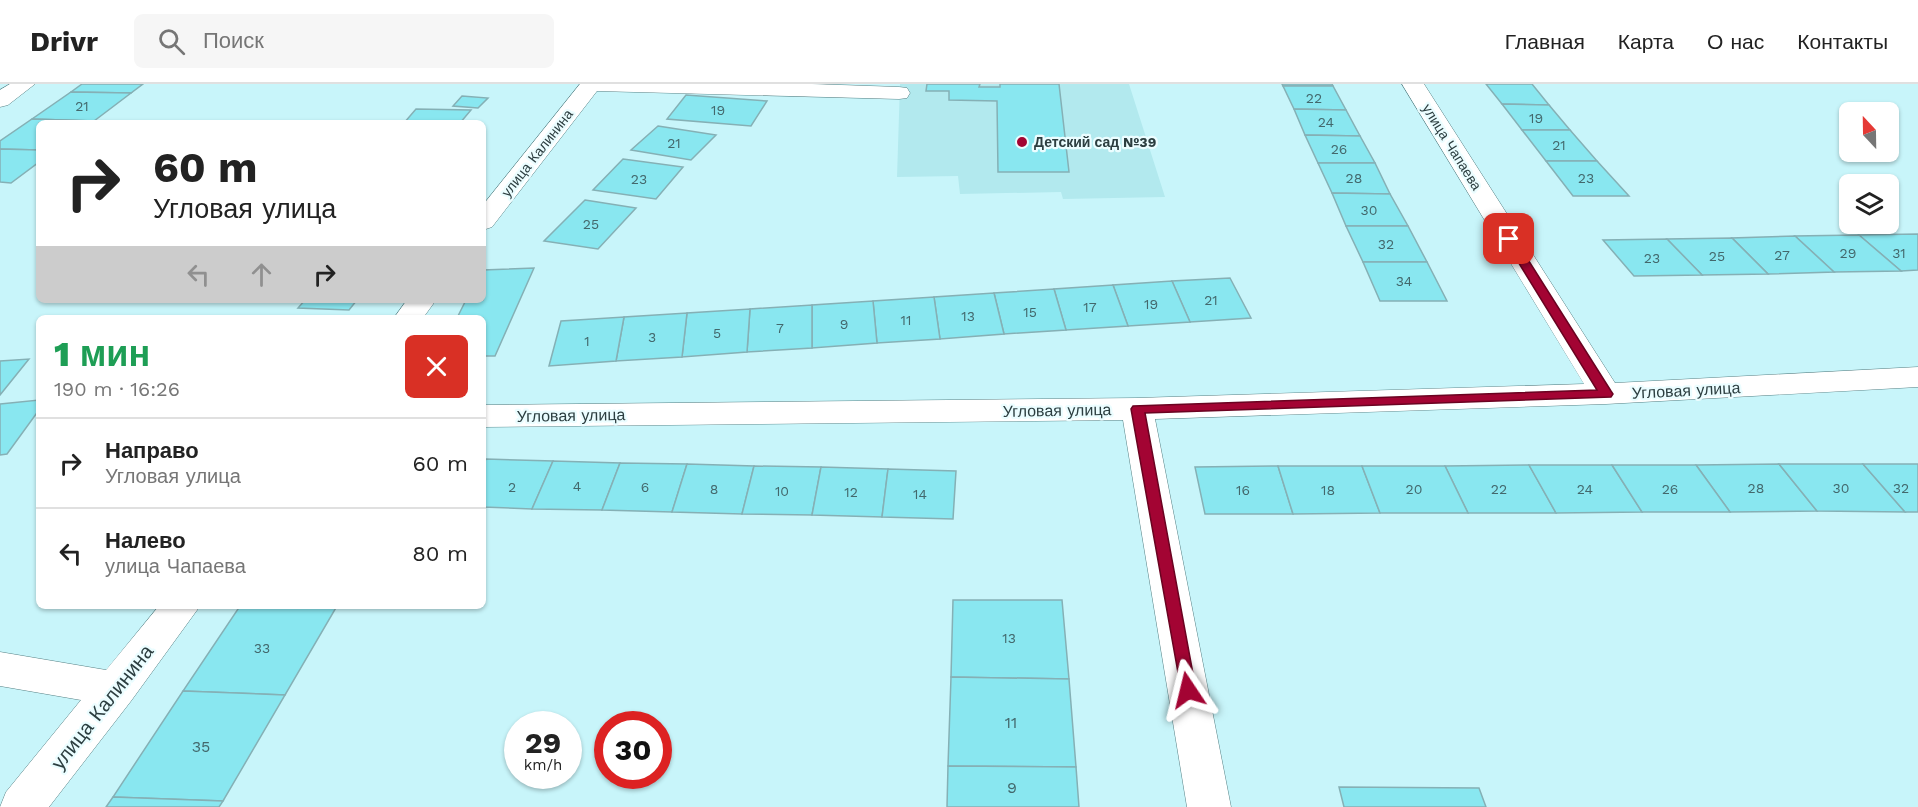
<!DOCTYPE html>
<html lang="ru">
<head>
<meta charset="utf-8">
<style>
	body { margin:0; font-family:"Work Sans",sans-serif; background:#f6f6f6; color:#222; height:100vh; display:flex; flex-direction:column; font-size:22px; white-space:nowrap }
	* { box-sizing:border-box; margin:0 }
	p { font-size:20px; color:#767676 }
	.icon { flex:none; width:33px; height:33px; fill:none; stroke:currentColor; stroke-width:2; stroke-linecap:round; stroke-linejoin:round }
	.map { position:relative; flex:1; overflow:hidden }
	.details { position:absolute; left:36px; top:231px; width:450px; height:294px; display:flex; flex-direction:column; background:#fff; border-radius:9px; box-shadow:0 2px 4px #0004 }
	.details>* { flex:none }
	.banner { position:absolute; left:36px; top:36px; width:450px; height:183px; border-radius:9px; box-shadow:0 2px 4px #0004; background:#fff; color:#222; overflow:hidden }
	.needle { width:39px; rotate:338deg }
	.buttons { position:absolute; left:1839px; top:18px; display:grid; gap:12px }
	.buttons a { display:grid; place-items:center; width:60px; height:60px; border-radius:9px; background:#fff; box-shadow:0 2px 4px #0004; font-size:30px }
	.speed { position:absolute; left:504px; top:627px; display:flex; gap:12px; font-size:30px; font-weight:700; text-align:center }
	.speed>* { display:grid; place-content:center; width:78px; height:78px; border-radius:50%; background:#fff; box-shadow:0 2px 4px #0004; line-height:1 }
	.speed small { font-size:15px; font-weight:400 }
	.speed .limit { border:9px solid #d22; background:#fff; color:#111 }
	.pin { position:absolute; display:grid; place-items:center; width:51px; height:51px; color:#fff; margin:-26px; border-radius:12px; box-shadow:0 3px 9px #0006 }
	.me { position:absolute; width:66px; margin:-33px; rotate:350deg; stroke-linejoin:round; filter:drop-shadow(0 0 4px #0008) }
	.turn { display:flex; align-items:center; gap:21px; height:126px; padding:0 18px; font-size:27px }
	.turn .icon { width:78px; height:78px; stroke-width:2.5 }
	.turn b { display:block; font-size:42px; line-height:51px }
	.lanes { display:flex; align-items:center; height:57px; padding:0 18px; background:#0003; justify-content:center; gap:30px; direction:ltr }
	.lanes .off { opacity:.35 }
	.round { display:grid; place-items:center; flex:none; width:63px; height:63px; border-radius:9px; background:#f6f6f6 }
	.overview { display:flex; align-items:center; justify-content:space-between; height:102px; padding:0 18px }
	h1 { font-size:36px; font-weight:800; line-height:45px; color:#1e9e55 }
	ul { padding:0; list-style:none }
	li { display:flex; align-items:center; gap:18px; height:90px; padding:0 18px; border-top:2px solid #e0e0e0 }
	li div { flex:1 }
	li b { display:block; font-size:22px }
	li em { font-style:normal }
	header { display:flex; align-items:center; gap:36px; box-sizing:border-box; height:84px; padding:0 30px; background:#fff; border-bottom:2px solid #e0e0e0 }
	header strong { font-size:28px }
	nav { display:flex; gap:33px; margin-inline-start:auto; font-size:21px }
	.search { width:420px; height:54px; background:#f6f6f6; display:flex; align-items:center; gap:15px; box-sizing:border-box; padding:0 21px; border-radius:9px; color:#767676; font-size:22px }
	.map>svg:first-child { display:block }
	.built { fill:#b2e9ee }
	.building { fill:#89e7f0; stroke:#85b0b5; stroke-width:1.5 }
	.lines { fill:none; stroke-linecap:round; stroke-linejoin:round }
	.minor-casing { stroke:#568084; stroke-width:1 }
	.minor { fill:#fff; fill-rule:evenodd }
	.route { fill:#a30433; stroke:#6a0321; stroke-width:1.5 }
	.poi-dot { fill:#a30433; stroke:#ebfdff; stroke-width:2 }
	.labels { text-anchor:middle; stroke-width:4.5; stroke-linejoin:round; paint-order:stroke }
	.number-label { font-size:14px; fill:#43686c }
	.far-poi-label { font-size:14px; font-weight:bold; fill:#2c3e40; stroke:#ebfdff; text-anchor:start }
	.far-street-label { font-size:14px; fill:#2c3e40; stroke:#ebfdff }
	.street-label { font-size:16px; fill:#2c3e40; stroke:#ebfdff }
	.near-number-label { font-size:16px; fill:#43686c }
	.near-street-label { font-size:20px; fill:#2c3e40; stroke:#ebfdff }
</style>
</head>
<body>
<header>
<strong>Drivr</strong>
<div class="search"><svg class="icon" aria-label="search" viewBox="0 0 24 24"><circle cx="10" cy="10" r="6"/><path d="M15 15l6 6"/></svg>Поиск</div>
<nav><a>Главная</a><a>Карта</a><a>О нас</a><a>Контакты</a></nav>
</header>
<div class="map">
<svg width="1918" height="723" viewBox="0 0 1918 723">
	<rect width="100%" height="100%" fill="#c8f5fa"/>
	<path class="built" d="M900,0H1129L1165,113L1063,115L1061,108L960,110L958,92L897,93Z"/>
	<g class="building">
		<path d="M82,0H143L131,9L71,8Z"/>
		<path d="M927,0H980L979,3H1000V0H1059L1069,88H998L997,17L949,16V7H926Z"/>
		<path d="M1282,0H1332L1333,2H1283Z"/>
		<path d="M1486,0H1532L1549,21L1502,20Z"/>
		<path d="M1283,2H1333L1346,26L1294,25Z"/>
		<path d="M71,8L131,9L94,37L32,35Z"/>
		<path d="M686,11L767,17L751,42L667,35Z"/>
		<path d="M462,12L488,14L478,24L453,22Z"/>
		<path d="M1502,20L1549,21L1570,46H1522Z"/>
		<path d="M416,25L471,26L460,39H404Z"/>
		<path d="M1294,25L1346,26L1360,52L1305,51Z"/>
		<path d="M32,35L94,37L91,39H39V66L0,65V57Z"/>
		<path d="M658,42L716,51L691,76L631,66Z"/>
		<path d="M1522,46H1570L1597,77H1546Z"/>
		<path d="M1305,51L1360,52L1375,79H1318Z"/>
		<path d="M0,65L39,66V78L11,99L0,98Z"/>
		<path d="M623,75L683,83L656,115L593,106Z"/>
		<path d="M1546,77H1597L1629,112H1573Z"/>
		<path d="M1318,79H1375L1390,110L1332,109Z"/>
		<path d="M1332,109L1390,110L1408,142H1346Z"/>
		<path d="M585,116L636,124L598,165L544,157Z"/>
		<path d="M1346,142H1408L1427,178H1363Z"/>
		<path d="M1918,150V186L1901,187L1859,151Z"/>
		<path d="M1859,151L1901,187L1834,188L1795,152Z"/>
		<path d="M1795,152L1834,188L1768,190L1732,154Z"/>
		<path d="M1732,154L1768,190L1702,191L1667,155Z"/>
		<path d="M1667,155L1702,191L1634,192L1603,156Z"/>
		<path d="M1363,178H1427L1447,217H1380Z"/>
		<path d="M534,184L495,272H483V234H457L466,216H483V186Z"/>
		<path d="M1230,194L1251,234L1190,238L1172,197Z"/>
		<path d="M1172,197L1190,238L1128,242L1113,201Z"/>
		<path d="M1113,201L1128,242L1066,246L1054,205Z"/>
		<path d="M1054,205L1066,246L1004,250L994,209Z"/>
		<path d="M994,209L1004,250L940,255L934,213Z"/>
		<path d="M934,213L940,255L877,259L873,217Z"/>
		<path d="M305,216H357L349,226L298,224Z"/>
		<path d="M873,217L877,259L812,264V221Z"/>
		<path d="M812,221V264L747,268L750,225Z"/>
		<path d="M750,225L747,268L682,273L687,229Z"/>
		<path d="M687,229L682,273L616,277L624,233Z"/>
		<path d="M624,233L616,277L549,282L561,237Z"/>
		<path d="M29,275L0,311V277Z"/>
		<path d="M39,316V326L7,370L0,371V320Z"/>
		<path d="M486,375L553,377L532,425L483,423V382Z"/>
		<path d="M553,377L620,379L602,426L532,425Z"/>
		<path d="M620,379L687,380L672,428L602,426Z"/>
		<path d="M687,380L754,382L742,430L672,428Z"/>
		<path d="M1779,380L1817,427L1730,428L1696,381Z"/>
		<path d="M1779,380H1863L1905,428L1817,427Z"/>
		<path d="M1863,380H1918V428H1905Z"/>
		<path d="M1529,381L1556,429H1468L1445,382Z"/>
		<path d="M1529,381H1612L1642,428L1556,429Z"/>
		<path d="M1612,381H1696L1730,428H1642Z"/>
		<path d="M754,382L821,383L812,431L742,430Z"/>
		<path d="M1278,382L1293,430H1205L1195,383Z"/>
		<path d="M1278,382H1362L1380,429L1293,430Z"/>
		<path d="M1362,382H1445L1468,429H1380Z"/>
		<path d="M821,383L888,385L882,433L812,431Z"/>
		<path d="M888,385L956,387L953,435L882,433Z"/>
		<path d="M953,516H1062L1069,595L951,593Z"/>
		<path d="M240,522H337L285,611L183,607Z"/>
		<path d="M951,593L1069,595L1076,683L948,682Z"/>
		<path d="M183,607L285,611L223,717L113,713Z"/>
		<path d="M948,682L1076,683L1079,723H947Z"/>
		<path d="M1339,703L1479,704L1486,723H1344Z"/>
		<path d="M113,713L223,717L219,723H106Z"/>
	</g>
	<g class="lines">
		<defs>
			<g id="minor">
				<path d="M10,0H35L8,21L0,23V6Z"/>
				<path d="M580,0H812L899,3L907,4L910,9L907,14L899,15L597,7L492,143L483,146V121Z"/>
				<path d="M1402,0H1424L1615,299L1918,283V303L1606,320L1155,335L1231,723H1187L1123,336L483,343V321L1137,314L1584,300Z"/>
				<path d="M407,216H436L423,234H394Z"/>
				<path d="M159,522H200L131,617L49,723H0L6,708L81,616L0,602V568L106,586Z"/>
			</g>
		</defs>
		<use href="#minor" class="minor-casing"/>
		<use href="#minor" class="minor"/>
	</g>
	<path class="route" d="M1509,152L1515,155L1611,307L1613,310L1611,313L1145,329L1196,606L1194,611L1188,613L1182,611L1131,325L1133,322L1597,306L1504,155Z"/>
	<circle class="poi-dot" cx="1022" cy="58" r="6"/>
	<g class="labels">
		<g class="number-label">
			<text x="1314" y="19">22</text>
			<text x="82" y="27">21</text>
			<text x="718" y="31">19</text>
			<text x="1536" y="39">19</text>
			<text x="1326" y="43">24</text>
			<text x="674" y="64">21</text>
			<text x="1559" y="66">21</text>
			<text x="1339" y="70">26</text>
			<text x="1354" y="99">28</text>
			<text x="1586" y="99">23</text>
			<text x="639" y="100">23</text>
			<text x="1369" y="131">30</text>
			<text x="591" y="145">25</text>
			<text x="1386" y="165">32</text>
			<text x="1848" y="174">29</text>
			<text x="1899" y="174">31</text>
			<text x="1782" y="176">27</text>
			<text x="1717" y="177">25</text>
			<text x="1652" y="179">23</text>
			<text x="1404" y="202">34</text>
			<text x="1211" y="221">21</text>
			<text x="1151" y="225">19</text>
			<text x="1090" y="228">17</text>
			<text x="1030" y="233">15</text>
			<text x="968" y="237">13</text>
			<text x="906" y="241">11</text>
			<text x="844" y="245">9</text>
			<text x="780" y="249">7</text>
			<text x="717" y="254">5</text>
			<text x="652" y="258">3</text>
			<text x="587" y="262">1</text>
			<text x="577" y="407">4</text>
			<text x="512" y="408">2</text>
			<text x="645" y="408">6</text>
			<text x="1756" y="409">28</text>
			<text x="1841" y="409">30</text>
			<text x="1901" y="409">32</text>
			<text x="714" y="410">8</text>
			<text x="1414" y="410">20</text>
			<text x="1499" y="410">22</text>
			<text x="1585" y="410">24</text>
			<text x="1670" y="410">26</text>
			<text x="1243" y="411">16</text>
			<text x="1328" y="411">18</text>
			<text x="782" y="412">10</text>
			<text x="851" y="413">12</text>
			<text x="920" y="415">14</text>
			<text x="1009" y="559">13</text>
			<text x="262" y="569">33</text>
		</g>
		<g class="far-poi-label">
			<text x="1034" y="63">Детский сад №39</text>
		</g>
		<g class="far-street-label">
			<text transform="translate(1452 63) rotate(58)" y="5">улица Чапаева</text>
			<text transform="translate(537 69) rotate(-52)" y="5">улица Калинина</text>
		</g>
		<g class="street-label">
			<text transform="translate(1686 306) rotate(-3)" y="6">Угловая улица</text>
			<text transform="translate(1057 326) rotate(-1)" y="6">Угловая улица</text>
			<text transform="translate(571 331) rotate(-1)" y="6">Угловая улица</text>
		</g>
		<g class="near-number-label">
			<text x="1011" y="644">11</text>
			<text x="201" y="668">35</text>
			<text x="1012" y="709">9</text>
		</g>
		<g class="near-street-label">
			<text transform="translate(102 623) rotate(-52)" y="7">улица Калинина</text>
		</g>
	</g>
</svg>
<div class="buttons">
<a><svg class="needle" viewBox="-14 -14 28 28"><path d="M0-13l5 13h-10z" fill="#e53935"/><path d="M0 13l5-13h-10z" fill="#767676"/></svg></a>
<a><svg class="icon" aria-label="layers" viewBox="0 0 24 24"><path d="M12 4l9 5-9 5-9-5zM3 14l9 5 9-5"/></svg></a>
</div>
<div class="speed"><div>29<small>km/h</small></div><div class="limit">30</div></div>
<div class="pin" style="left:1509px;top:155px;background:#d93025"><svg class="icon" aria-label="arrive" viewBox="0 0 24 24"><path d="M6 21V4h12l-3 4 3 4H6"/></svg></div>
<svg class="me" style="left:1188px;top:606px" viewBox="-20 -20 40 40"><path d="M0-17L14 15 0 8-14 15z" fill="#a30433" stroke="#fff" stroke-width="4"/></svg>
<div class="banner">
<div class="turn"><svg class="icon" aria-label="right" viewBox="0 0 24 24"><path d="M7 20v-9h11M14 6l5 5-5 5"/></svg><div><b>60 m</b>Угловая улица</div></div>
<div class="lanes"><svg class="icon off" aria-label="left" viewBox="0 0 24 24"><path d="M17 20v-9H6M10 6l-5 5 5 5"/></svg><svg class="icon off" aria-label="ahead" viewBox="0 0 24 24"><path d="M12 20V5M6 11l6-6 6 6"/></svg><svg class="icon" aria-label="right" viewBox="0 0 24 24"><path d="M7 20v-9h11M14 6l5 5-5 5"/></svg></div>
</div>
<section class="details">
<div class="overview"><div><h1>1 мин</h1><p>190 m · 16:26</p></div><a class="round" style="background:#d93025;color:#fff"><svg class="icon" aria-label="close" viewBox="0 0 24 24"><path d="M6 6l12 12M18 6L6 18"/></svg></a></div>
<ul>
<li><svg class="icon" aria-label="right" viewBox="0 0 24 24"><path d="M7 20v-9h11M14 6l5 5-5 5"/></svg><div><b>Направо</b><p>Угловая улица</p></div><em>60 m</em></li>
<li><svg class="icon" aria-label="left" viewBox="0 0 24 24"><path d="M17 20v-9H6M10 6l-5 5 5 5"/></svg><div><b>Налево</b><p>улица Чапаева</p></div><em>80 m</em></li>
</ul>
</section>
</div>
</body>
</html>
